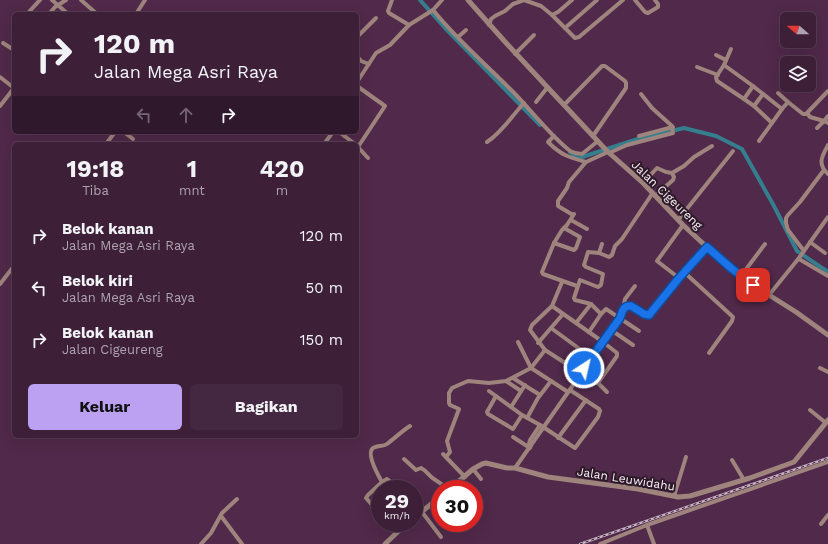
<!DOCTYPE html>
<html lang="id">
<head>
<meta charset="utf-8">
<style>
	body { margin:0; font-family:"Work Sans",sans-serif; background:#442740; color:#f1f3f6; height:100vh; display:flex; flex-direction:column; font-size:15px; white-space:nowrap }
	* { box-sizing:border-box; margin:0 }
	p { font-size:13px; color:#ada2ae }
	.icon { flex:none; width:22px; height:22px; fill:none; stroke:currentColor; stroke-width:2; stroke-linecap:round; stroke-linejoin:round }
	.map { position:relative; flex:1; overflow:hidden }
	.panel { position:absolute; left:12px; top:142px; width:347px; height:296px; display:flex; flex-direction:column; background:#3d1f38; border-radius:6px; box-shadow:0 4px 16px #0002,0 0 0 1px #563d53 }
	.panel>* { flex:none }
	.top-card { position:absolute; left:12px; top:12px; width:347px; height:122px; border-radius:6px; box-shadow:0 4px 16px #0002,0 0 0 1px #563d53; background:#3d1f38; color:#f1f3f6; overflow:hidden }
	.needle { width:26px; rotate:290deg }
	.tools { position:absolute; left:780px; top:12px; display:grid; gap:8px }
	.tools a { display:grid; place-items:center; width:36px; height:36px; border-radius:6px; background:#3d1f38; box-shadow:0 4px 16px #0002,0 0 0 1px #563d53; font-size:20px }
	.speed { position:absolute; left:371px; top:480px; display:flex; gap:8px; font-size:20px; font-weight:700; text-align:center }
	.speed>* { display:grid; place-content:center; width:52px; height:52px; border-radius:50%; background:#3d1f38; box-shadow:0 4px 16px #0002,0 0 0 1px #563d53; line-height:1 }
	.speed small { font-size:10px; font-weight:400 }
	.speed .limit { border:6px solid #d22; background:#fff; color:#111 }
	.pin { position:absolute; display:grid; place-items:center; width:34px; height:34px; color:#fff; margin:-17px; border-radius:8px; box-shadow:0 2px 6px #0006 }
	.me { position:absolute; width:44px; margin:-22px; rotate:35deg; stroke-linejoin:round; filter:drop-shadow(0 0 3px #0008) }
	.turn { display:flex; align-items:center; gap:14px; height:84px; padding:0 16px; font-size:18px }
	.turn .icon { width:52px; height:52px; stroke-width:2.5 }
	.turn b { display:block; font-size:28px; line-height:34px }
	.lanes { display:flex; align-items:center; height:38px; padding:0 16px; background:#0003; justify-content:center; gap:20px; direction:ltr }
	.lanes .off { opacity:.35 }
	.eta { display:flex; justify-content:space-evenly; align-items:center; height:68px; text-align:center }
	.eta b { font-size:24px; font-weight:700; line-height:28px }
	.primary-button { display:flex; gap:8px; margin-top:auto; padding:8px 16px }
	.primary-button a { flex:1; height:46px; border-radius:6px; background:#bca0f2; color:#111; font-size:16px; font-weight:700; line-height:46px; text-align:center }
	.primary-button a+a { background:#442740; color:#f1f3f6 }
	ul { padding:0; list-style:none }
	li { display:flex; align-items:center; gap:12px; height:52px; padding:0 16px }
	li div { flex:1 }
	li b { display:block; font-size:15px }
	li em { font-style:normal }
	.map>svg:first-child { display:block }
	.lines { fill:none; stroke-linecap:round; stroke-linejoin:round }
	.canal { stroke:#347e8e; stroke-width:4 }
	.minor { stroke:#9e847d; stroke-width:4 }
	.tertiary { stroke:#9e847d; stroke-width:5 }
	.rail-casing { stroke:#c7b0c2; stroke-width:2.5 }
	.rail { stroke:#2c1a28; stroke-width:1; stroke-dasharray:3; stroke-linecap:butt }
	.route-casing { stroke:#114b97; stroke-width:10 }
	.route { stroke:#1a73e8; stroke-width:7 }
	.labels { text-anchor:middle; stroke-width:4; stroke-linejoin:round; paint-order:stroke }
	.street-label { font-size:12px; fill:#fcedf8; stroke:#2c1a28 }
</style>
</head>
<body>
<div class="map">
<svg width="828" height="544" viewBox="0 0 828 544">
	<rect width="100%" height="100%" fill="#51294a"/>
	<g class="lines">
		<g class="canal">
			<path d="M420,0L445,28L540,125"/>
			<path d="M570,152L579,158L638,139L684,128L716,136L742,149L774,206L797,251L828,272"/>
		</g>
		<g class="minor">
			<path d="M52,0L68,14"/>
			<path d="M81,0L97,14"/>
			<path d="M392,0L388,11L389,13L409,25"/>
			<path d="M524,0L541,6L552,15L558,12L572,0"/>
			<path d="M597,0L565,28L575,38L579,37L623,0"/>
			<path d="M635,0L645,12L648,13L658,7V4L655,0"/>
			<path d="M433,10C458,41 489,67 517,96C534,114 550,135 570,151C574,153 577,154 582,154L598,141"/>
			<path d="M21,14L24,13L27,14"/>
			<path d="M27,14L40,0"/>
			<path d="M49,14L55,7L66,0"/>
			<path d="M136,14L145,0"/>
			<path d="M552,15L565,28"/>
			<path d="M14,22V28"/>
			<path d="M489,25L491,19L495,16L505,11L513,4L524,0"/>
			<path d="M357,37L376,18"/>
			<path d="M458,37L466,30"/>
			<path d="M3,43L14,50"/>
			<path d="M731,49L724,65L716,77L717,81L744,99L753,86"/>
			<path d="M515,54L534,35"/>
			<path d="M716,55L726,60"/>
			<path d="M357,56L361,61L369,64"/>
			<path d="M724,65L753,86L782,109L788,102L803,114H806L828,91"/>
			<path d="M697,67L718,75"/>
			<path d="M0,77L14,88"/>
			<path d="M357,82L376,53L390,45L409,25L433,10L442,0"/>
			<path d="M357,86L385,106L358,147"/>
			<path d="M778,93L788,102"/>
			<path d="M744,99L754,106L772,123"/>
			<path d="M536,102L547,88"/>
			<path d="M564,105L602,66H605L625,81L626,83V88L593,136"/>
			<path d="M0,106L14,88"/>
			<path d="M754,106L763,94"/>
			<path d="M807,113L810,117L824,121L817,128"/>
			<path d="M828,116L824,121L828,123"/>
			<path d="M124,132L133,139"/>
			<path d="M339,132L355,144"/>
			<path d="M554,136L548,142C561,155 568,157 586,162"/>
			<path d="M639,136L673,127"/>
			<path d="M759,141L782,109"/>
			<path d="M487,142C503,131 511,117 524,103"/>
			<path d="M106,144L115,132"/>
			<path d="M324,144L333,132"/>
			<path d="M828,145C822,156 817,164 828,174"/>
			<path d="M357,146L368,158"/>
			<path d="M609,153L627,145L673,133L672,126L652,108L641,94"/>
			<path d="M643,183L657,168L666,172L672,173L684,166L694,157L712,146"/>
			<path d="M655,196L673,180L674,177L672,173"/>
			<path d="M574,214L567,225L562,230L554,243L542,272L543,274L577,286"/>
			<path d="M573,215L558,206V201L567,188L569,182L586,162L608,152"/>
			<path d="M571,220L587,229"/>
			<path d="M678,220L733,151"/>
			<path d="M810,242L825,253"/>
			<path d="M554,243L574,250L576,248L580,237L564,228"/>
			<path d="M804,251L788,230L786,223V218L788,215L800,202L824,170"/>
			<path d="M599,253L609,257L612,255L615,246L622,239L652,194"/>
			<path d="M799,259L828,276"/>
			<path d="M684,272L733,317L732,321L709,353"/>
			<path d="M741,276L765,244"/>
			<path d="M679,278L657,261L683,225"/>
			<path d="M0,284L14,266"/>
			<path d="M769,295L799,258L828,217"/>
			<path d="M591,304L575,300L574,298L580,280L598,287L601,285L603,274L586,267L584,265L588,252L599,253L602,244"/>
			<path d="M552,306L603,342L617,353V356L598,383H596L545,350L530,330L532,325L552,306L562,282"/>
			<path d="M623,309L625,299L635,286"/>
			<path d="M576,323L591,304L601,314"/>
			<path d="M551,328L592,358"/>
			<path d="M611,330L633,345"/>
			<path d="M589,332L601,314L606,309L639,331"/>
			<path d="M518,342L531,368L568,392"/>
			<path d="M538,343L563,314"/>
			<path d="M820,368L828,372"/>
			<path d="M513,378L540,395"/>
			<path d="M506,381L521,391"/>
			<path d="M598,383L607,392"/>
			<path d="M489,391L522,415"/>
			<path d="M496,396L487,412L488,414L513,429L522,415L540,425L575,448L598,417L600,411L599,409L570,390"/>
			<path d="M511,407L525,385"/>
			<path d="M810,410L826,423"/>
			<path d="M527,418L538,398L551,381"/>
			<path d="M513,437L530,448"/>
			<path d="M558,438L586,400"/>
			<path d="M531,446L529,444L530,440L540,425"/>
			<path d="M443,454L465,477"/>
			<path d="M446,457L450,452L447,441L459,409L450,405L449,403V393L452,388L468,381L489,383L506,381L531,368L545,350"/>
			<path d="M404,459L416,470L421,468C427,471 429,476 434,479C439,482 442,484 447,489"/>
			<path d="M732,460L744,480"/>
			<path d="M515,468L620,318C622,312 623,305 631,306L644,314L649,315L679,278L707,247"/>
			<path d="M473,469L481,479"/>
			<path d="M382,482L387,479L392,483"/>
			<path d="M674,496L686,457"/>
			<path d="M422,512L441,537"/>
			<path d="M380,514L366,498L368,495L382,482C378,475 367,456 372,449C375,445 383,447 387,444C395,438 402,431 410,426"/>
			<path d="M221,516L242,544"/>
			<path d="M389,523L397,532"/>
			<path d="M821,524L828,515"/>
			<path d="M647,525L828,462"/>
			<path d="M201,544L211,533L222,513L237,499"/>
			<path d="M600,544L647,525L654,544"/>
		</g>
		<g class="tertiary">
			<path d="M468,0L507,44L607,151L643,183L683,225L721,260L745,280L796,312L828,335"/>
			<path d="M450,489L473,469L482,464L486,463L507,468H515L548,477L638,489L678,497L690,496L750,478L794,462L828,420"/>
			<path d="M414,518L440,497"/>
			<path d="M385,544L407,523"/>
		</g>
		<defs>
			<path id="rail" d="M580,544L828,458"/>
		</defs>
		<use href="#rail" class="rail-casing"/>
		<use href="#rail" class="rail"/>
	</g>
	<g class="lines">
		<defs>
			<path id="route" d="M584,368L620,318C622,312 623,305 631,306L644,314L649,315L679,278L707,247L731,268L753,285"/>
		</defs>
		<use href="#route" class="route-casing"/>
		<use href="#route" class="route"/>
	</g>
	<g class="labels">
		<g class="street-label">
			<text transform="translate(667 195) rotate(44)" y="4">Jalan Cigeureng</text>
			<text transform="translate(626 479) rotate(9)" y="4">Jalan Leuwidahu</text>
		</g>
	</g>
</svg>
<div class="tools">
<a><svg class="needle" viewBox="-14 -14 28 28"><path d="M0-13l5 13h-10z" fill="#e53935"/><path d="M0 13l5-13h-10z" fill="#ada2ae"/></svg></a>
<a><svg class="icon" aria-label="layers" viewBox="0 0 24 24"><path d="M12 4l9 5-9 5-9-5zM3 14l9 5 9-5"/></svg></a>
</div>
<div class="speed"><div>29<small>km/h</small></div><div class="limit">30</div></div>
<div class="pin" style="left:753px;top:285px;background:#d93025"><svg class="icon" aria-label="arrive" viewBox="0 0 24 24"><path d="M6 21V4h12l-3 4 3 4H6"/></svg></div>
<svg class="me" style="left:584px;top:368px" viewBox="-20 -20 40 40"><circle r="17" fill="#1a73e8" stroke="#fff" stroke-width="3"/><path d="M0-11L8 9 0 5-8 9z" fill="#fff"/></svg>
<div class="top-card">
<div class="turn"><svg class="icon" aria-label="right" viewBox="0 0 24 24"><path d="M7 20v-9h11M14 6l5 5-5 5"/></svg><div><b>120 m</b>Jalan Mega Asri Raya</div></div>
<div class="lanes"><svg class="icon off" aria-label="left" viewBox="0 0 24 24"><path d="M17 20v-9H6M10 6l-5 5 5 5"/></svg><svg class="icon off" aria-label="ahead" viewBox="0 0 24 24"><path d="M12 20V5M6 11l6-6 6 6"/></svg><svg class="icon" aria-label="right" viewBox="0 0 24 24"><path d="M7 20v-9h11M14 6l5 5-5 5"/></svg></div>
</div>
<section class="panel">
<div class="eta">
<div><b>19:18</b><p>Tiba</p></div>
<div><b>1</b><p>mnt</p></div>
<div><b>420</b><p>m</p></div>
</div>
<ul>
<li><svg class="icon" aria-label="right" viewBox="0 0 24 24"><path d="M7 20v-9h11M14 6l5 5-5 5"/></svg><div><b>Belok kanan</b><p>Jalan Mega Asri Raya</p></div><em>120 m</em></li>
<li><svg class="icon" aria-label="left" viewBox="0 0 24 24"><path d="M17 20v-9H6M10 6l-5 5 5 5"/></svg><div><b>Belok kiri</b><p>Jalan Mega Asri Raya</p></div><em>50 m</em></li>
<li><svg class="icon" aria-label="right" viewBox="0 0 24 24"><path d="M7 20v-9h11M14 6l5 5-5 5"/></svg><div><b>Belok kanan</b><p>Jalan Cigeureng</p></div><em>150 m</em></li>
</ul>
<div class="primary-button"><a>Keluar</a><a>Bagikan</a></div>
</section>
</div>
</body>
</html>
